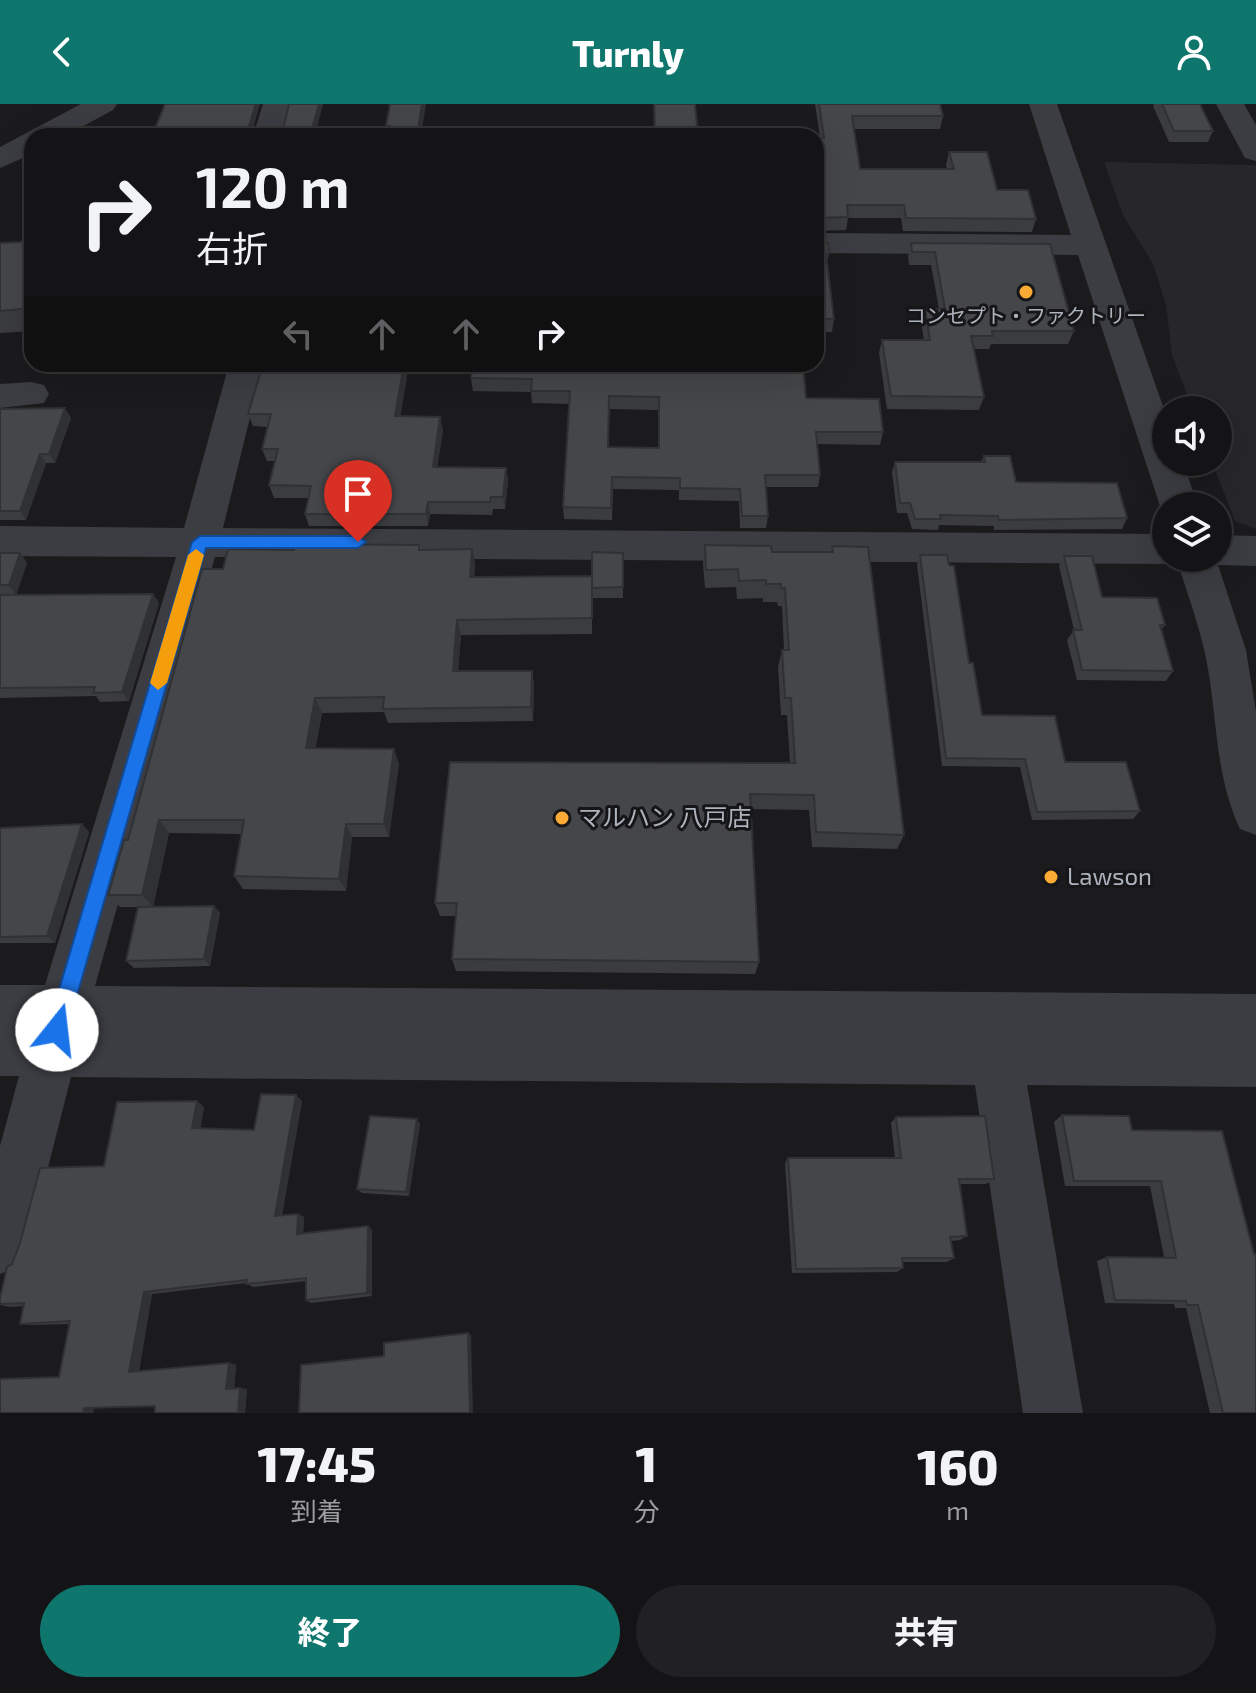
<!DOCTYPE html>
<html lang="ja">
<head>
<meta charset="utf-8">
<style>
	body { margin:0; font-family:"Exo 2","Noto Sans JP",sans-serif; background:#212123; color:#f1f3f6; height:100vh; display:flex; flex-direction:column; font-size:30px; white-space:nowrap }
	* { box-sizing:border-box; margin:0 }
	p { font-size:26px; color:#9d9ea1 }
	.icon { flex:none; width:44px; height:44px; fill:none; stroke:currentColor; stroke-width:2; stroke-linecap:round; stroke-linejoin:round }
	.map { position:relative; height:1309px; overflow:hidden }
	.side { display:flex; flex-direction:column; background:#141416; flex:1 }
	.side>* { flex:none }
	.hud { position:absolute; left:24px; top:24px; width:800px; height:244px; border-radius:24px; box-shadow:0 8px 32px #0002,0 0 0 2px #333335; background:#141416; color:#f1f3f6; overflow:hidden }
	.fabs { position:absolute; left:1152px; top:292px; display:grid; gap:16px }
	.fabs a { display:grid; place-items:center; width:80px; height:80px; border-radius:50%; background:#141416; box-shadow:0 8px 32px #0002,0 0 0 2px #333335; font-size:40px }
	.pin { position:absolute; display:grid; place-items:center; width:68px; height:68px; color:#fff; margin:-82px -34px; border-radius:50% 50% 50% 0; rotate:-45deg; box-shadow:0 0 8px #0007 }
	.pin .icon { rotate:45deg }
	.me { position:absolute; width:88px; margin:-44px; rotate:16deg; stroke-linejoin:round; filter:drop-shadow(0 0 6px #0008) }
	.turn { display:flex; align-items:center; gap:28px; height:168px; padding:0 40px; font-size:36px }
	.turn .icon { width:104px; height:104px; stroke-width:2.5 }
	.turn b { display:block; font-size:56px; line-height:68px }
	.lanes { display:flex; align-items:center; height:76px; padding:0 40px; background:#0003; justify-content:center; gap:40px; direction:ltr }
	.lanes .off { opacity:.35 }
	.eta { display:flex; justify-content:space-evenly; align-items:center; height:136px; text-align:center }
	.eta b { font-size:48px; font-weight:800; line-height:56px }
	.primary-button { display:flex; gap:16px; margin-top:auto; padding:16px 40px }
	.primary-button a { flex:1; height:92px; border-radius:48px; background:#0f766e; color:#fff; font-size:32px; font-weight:800; line-height:92px; text-align:center }
	.primary-button a+a { background:#212123; color:#f1f3f6 }
	header { display:flex; justify-content:space-between; align-items:center; height:104px; padding:0 40px; background:#0f766e; color:#fff; font-size:36px; font-weight:800 }
	.map>svg:first-child { display:block }
	.built { fill:#27272a }
	.lines { fill:none; stroke-linecap:round; stroke-linejoin:round }
	.minor { fill:#3b3d43; fill-rule:evenodd }
	.wall { fill:#3b3c40; fill-rule:evenodd }
	.shaded-wall { fill:#303134 }
	.building { fill:#45464a; stroke:#303134; stroke-width:2; fill-rule:evenodd }
	.route { fill:#1a73e8; stroke:#114b97; stroke-width:2 }
	.slow { fill:#f59e0b }
	.poi-dot { fill:#fbab35; stroke:#161618; stroke-width:3 }
	.labels { text-anchor:middle; stroke-width:6; stroke-linejoin:round; paint-order:stroke }
	.far-poi-label { font-size:20px; fill:#adb3bd; stroke:#161618 }
	.poi-label { font-size:24px; fill:#adb3bd; stroke:#161618; text-anchor:start }
</style>
</head>
<body>
<header><svg class="icon" aria-label="back" viewBox="0 0 24 24"><path d="M15 5l-7 7 7 7"/></svg>Turnly<svg class="icon" aria-label="person" viewBox="0 0 24 24"><circle cx="12" cy="8" r="4"/><path d="M4 21q1-7 8-7t8 7"/></svg></header>
<div class="map">
<svg width="1256" height="1309" viewBox="0 0 1256 1309">
	<rect width="100%" height="100%" fill="#1b1b1d"/>
	<path class="built" d="M1104,58L1256,61V425L1235,417L1212,358H1218V306H1193L1172,251L1166,201L1153,160L1123,111Z"/>
	<g class="lines">
		<g class="minor">
			<path d="M81,0H117L113,6L65,32H32V50L0,64V43Z"/>
			<path d="M263,0H291L283,32H253Z"/>
			<path d="M1029,0H1057L1166,311V358H1183L1198,402H1166V412L1160,402L1078,151L816,149V129L1071,131Z"/>
			<path d="M1216,0H1244L1256,21V57L1245,54Z"/>
			<path d="M229,260H263L223,424L1166,430V454H1218V431L1256,432V462L1218,461L1246,546L1256,608V731L1240,725C1213,668 1218,605 1204,545C1197,515 1186,486 1177,456L1166,460L215,453L95,882L1256,890V983L1027,981L1083,1309H1023L975,981L71,973L28,1142L20,1162L0,1170V1042L19,972H0V881H45L176,453L0,452V422L184,424Z"/>
			<path d="M31,278L44,281L49,290L44,299L0,304V280Z"/>
		</g>
	</g>
	<g class="wall">
		<path d="M815,0H940L943,12L940,25H854L860,65H947L946,61L949,48L997,86L1036,115L1032,128L903,127L901,114H848L846,126L816,127V33H820Z"/>
		<path d="M1154,0H1200L1213,27L1208,38H1169L1153,2Z"/>
		<path d="M32,134V227L0,229V139L21,138Z"/>
		<path d="M816,138L829,150L827,159L834,215L832,228H816Z"/>
		<path d="M911,139L1050,140L1074,227L1068,240H991L989,245H974L984,293L979,306L887,305L879,249L882,236H924L921,218L925,205H939L931,161H909L908,153Z"/>
		<path d="M263,260H803L806,294L883,328L880,341L817,340L820,371L818,383H766L768,412L766,424H740L739,397L679,396V386L613,385L612,416L564,415L563,403L569,300L532,299L531,288L473,287L471,274L473,262L409,261L400,312L443,326L437,364H506L508,377L505,405H493L492,411L430,410L428,422H309L305,410L309,394H274L269,381L275,357H267L262,345L268,323L253,322L248,310ZM610,305L658,306V344L608,343Z"/>
		<path d="M0,305L71,314L55,359H46L26,416H0Z"/>
		<path d="M984,352L1016,378L1127,414L1122,425L994,426V422L939,421L938,426L912,425L907,409H897L892,368L895,358H981Z"/>
		<path d="M705,441L772,448H831L832,442L904,731L897,745L812,743L809,706L751,705L759,858L755,870L456,867L452,855L456,812H440L435,799L790,659L787,611H781L778,563L782,546H784L782,502H778L777,498H763V494L737,495L736,483L705,484L703,460Z"/>
		<path d="M472,445L475,461L474,473L592,472V530L461,531L458,567H532L534,582L533,617L388,619L384,608L322,609L315,645L399,659L389,733H352L346,787L243,785L234,772L242,730L169,729L153,803H120L108,791L223,465L421,446Z"/>
		<path d="M592,448L623,449V494H593Z"/>
		<path d="M0,449H20L27,459L16,491L153,490L159,499L129,597L100,598L96,592L0,594Z"/>
		<path d="M920,451L969,559L982,611L1065,658L1140,707L1133,715L1032,716L1020,663L942,662L917,461Z"/>
		<path d="M1064,452L1102,493L1165,521L1161,526L1173,567L1166,577L1077,576L1067,536L1074,526L1059,462Z"/>
		<path d="M82,720L89,728L55,839H0V724Z"/>
		<path d="M214,802L220,809L210,862L134,864L126,857Z"/>
		<path d="M197,997L204,1003L200,1024L254,1026L302,997L282,1111L298,1110L304,1113L303,1129L368,1122L372,1126V1192L311,1199L306,1196V1177L253,1183L246,1179L152,1190L139,1267L229,1259L236,1261L234,1284L247,1285L245,1309H155V1302L94,1304L93,1309L59,1273L70,1220L31,1221L20,1220L24,1202L10,1203L0,1201L12,1160L104,1062Z"/>
		<path d="M1062,1011L1132,1026L1222,1027L1256,1309H1210L1186,1204H1175L1174,1200L1105,1199L1097,1157L1107,1153H1164L1150,1082H1065L1054,1018Z"/>
		<path d="M896,1013L994,1075L986,1080H960L967,1132L960,1136L951,1137L954,1154L947,1158H902L903,1164L897,1168L792,1169L785,1059L788,1054H895L891,1019Z"/>
		<path d="M417,1015L420,1020L409,1092L362,1089L357,1085Z"/>
	</g>
	<g class="shaded-wall">
		<path d="M256,0H260L251,32L248,25Z"/>
		<path d="M319,0H323L315,32H310Z"/>
		<path d="M422,0H426L421,32H417Z"/>
		<path d="M404,260H409V261L398,325L395,312Z"/>
		<path d="M65,304L71,314L55,359L49,350Z"/>
		<path d="M440,313L443,326L435,376L433,363Z"/>
		<path d="M40,350L46,359L26,416L20,407Z"/>
		<path d="M506,364L508,377L505,405L503,393Z"/>
		<path d="M428,398L430,410L428,422L426,410Z"/>
		<path d="M472,445L475,461L473,489L470,473Z"/>
		<path d="M20,449L27,459L16,491L9,481Z"/>
		<path d="M153,490L159,499L129,597L122,588Z"/>
		<path d="M457,516L461,531L457,582L453,567Z"/>
		<path d="M532,567L534,582L533,617L531,603Z"/>
		<path d="M315,594L322,609L313,659L306,644Z"/>
		<path d="M394,645L399,659L389,733L384,720Z"/>
		<path d="M159,716L169,729L153,803L142,791Z"/>
		<path d="M82,720L89,728L55,839L47,832Z"/>
		<path d="M346,720L352,733L346,787L339,775Z"/>
		<path d="M214,802L220,809L210,862L204,855Z"/>
		<path d="M296,991L302,997L281,1116L275,1112Z"/>
		<path d="M197,997L204,1003L200,1029L192,1024Z"/>
		<path d="M417,1015L420,1020L409,1092L406,1088Z"/>
		<path d="M298,1110L304,1113L303,1133L297,1130Z"/>
		<path d="M368,1122L372,1126V1192L367,1189Z"/>
		<path d="M144,1188L152,1190L138,1269L129,1268Z"/>
		<path d="M468,1229L471,1231L473,1309H470Z"/>
		<path d="M229,1259L236,1261L234,1286L226,1285Z"/>
		<path d="M240,1284L247,1285L245,1309H238Z"/>
		<path d="M84,1304H94L93,1309H83Z"/>
	</g>
	<g class="building">
		<path d="M165,0H256L248,25L283,26L289,0H319L310,32H152Z"/>
		<path d="M390,0H422L417,32H389L390,22H386Z"/>
		<path d="M654,0H695L698,32H655Z"/>
		<path d="M819,0H940L943,12H852L860,65H954L949,48H987L997,86H1028L1036,115L906,114L904,101H847L848,113L816,114V33L824,34Z"/>
		<path d="M1162,0H1200L1213,27H1174Z"/>
		<path d="M32,134V204L0,207V139L21,138L24,135Z"/>
		<path d="M816,138L828,139L829,150H826L834,215H816Z"/>
		<path d="M911,139L1050,140L1074,227H992L993,232H971L984,293L891,292L882,236H930L925,205H945L935,148H912Z"/>
		<path d="M263,260H404L395,312L440,313L433,363L506,364L503,393H491L490,398H428L426,410H305L311,382L269,381L278,345H262L271,310H248Z"/>
		<path d="M473,260H803L806,294L879,295L883,328H816L820,371H765L768,412H742L740,385L680,384V374L612,373L611,404L563,403L570,287H531L532,275L471,274ZM609,292L659,293V344L608,343Z"/>
		<path d="M65,304L49,350H40L20,407H0V305Z"/>
		<path d="M984,352H1010L1016,378L1117,379L1127,414L999,416L998,412L940,411L941,415H915L910,399H900L895,358H985Z"/>
		<path d="M295,440L419,441V446L472,445L470,473L592,472V514L457,516L453,567H532L531,603L383,605L384,593L315,594L306,644L394,645L384,720H346L339,775L234,772L244,716H159L142,791H108L124,736H128L202,465H223L228,445L294,446Z"/>
		<path d="M705,441L771,442L772,448H833L832,442L868,443L904,731L816,728L814,691L750,690L759,858L452,855L457,799H435L450,658L795,659L791,594H785L782,546H789L785,484H781V480H766V476L739,477L738,465L706,466Z"/>
		<path d="M592,448L623,449V483L592,484Z"/>
		<path d="M0,449H20L9,481H0Z"/>
		<path d="M920,451H947L949,461L954,462L969,559H973L982,611L1055,612L1065,658H1126L1140,707L1037,708L1025,655L946,654Z"/>
		<path d="M1064,452H1092L1102,493L1157,494L1165,521H1160L1173,567L1082,566L1073,526H1082Z"/>
		<path d="M153,490L122,588L93,589L95,583L0,584V491Z"/>
		<path d="M82,720L47,832L0,833V724Z"/>
		<path d="M214,802L204,855L126,857L138,803Z"/>
		<path d="M261,990L296,991L275,1112L298,1110L297,1130L368,1122L367,1189L306,1196V1174L246,1180L247,1176L144,1188L129,1268L229,1259L226,1285L240,1284L238,1309H155V1302L84,1304L83,1309H0V1275L59,1273L70,1217L20,1220L24,1199L0,1200V1194L7,1163L12,1160L20,1139L40,1064L104,1062L117,998L197,997L192,1024L254,1026Z"/>
		<path d="M1062,1011L1129,1012L1132,1026L1222,1027L1254,1150H1256V1309H1223L1198,1201H1187L1186,1197L1115,1196L1107,1153L1176,1154L1161,1077H1074Z"/>
		<path d="M370,1012L417,1015L406,1088L357,1085Z"/>
		<path d="M985,1012L994,1075H959L967,1132L950,1133L954,1154H902L903,1164L796,1165L788,1054H901L896,1013Z"/>
		<path d="M468,1229L470,1309H299L301,1261L384,1252V1239Z"/>
	</g>
	<path class="route" d="M200,432H358L366,438L358,444H206L67,926L64,933L57,936L50,933L47,926L192,438Z"/>
	<path class="slow" d="M196,445L204,451L167,579L158,586L150,579L188,451Z"/>
	<g class="poi-dot">
		<circle cx="1026" cy="188" r="8"/>
		<circle cx="562" cy="714" r="8"/>
		<circle cx="1051" cy="773" r="8"/>
	</g>
	<g class="labels">
		<g class="far-poi-label">
			<text x="1026" y="219">コンセプト・ファクトリー</text>
		</g>
		<g class="poi-label">
			<text x="578" y="722">マルハン 八戸店</text>
			<text x="1067" y="781">Lawson</text>
		</g>
	</g>
</svg>
<div class="fabs">
<a><svg class="icon" aria-label="sound" viewBox="0 0 24 24"><path d="M4 9h4l5-4v14l-5-4H4zM17 9q2 3 0 6"/></svg></a>
<a><svg class="icon" aria-label="layers" viewBox="0 0 24 24"><path d="M12 4l9 5-9 5-9-5zM3 14l9 5 9-5"/></svg></a>
</div>
<div class="pin" style="left:358px;top:438px;background:#d93025"><svg class="icon" aria-label="arrive" viewBox="0 0 24 24"><path d="M6 21V4h12l-3 4 3 4H6"/></svg></div>
<svg class="me" style="left:57px;top:926px" viewBox="-20 -20 40 40"><circle r="19" fill="#fff"/><path d="M0-13L10 11 0 6-10 11z" fill="#1a73e8"/></svg>
<div class="hud">
<div class="turn"><svg class="icon" aria-label="right" viewBox="0 0 24 24"><path d="M7 20v-9h11M14 6l5 5-5 5"/></svg><div><b>120 m</b>右折</div></div>
<div class="lanes"><svg class="icon off" aria-label="left" viewBox="0 0 24 24"><path d="M17 20v-9H6M10 6l-5 5 5 5"/></svg><svg class="icon off" aria-label="ahead" viewBox="0 0 24 24"><path d="M12 20V5M6 11l6-6 6 6"/></svg><svg class="icon off" aria-label="ahead" viewBox="0 0 24 24"><path d="M12 20V5M6 11l6-6 6 6"/></svg><svg class="icon" aria-label="right" viewBox="0 0 24 24"><path d="M7 20v-9h11M14 6l5 5-5 5"/></svg></div>
</div>
</div>
<section class="side">
<div class="eta">
<div><b>17:45</b><p>到着</p></div>
<div><b>1</b><p>分</p></div>
<div><b>160</b><p>m</p></div>
</div>
<div class="primary-button"><a>終了</a><a>共有</a></div>
</section>
</body>
</html>
